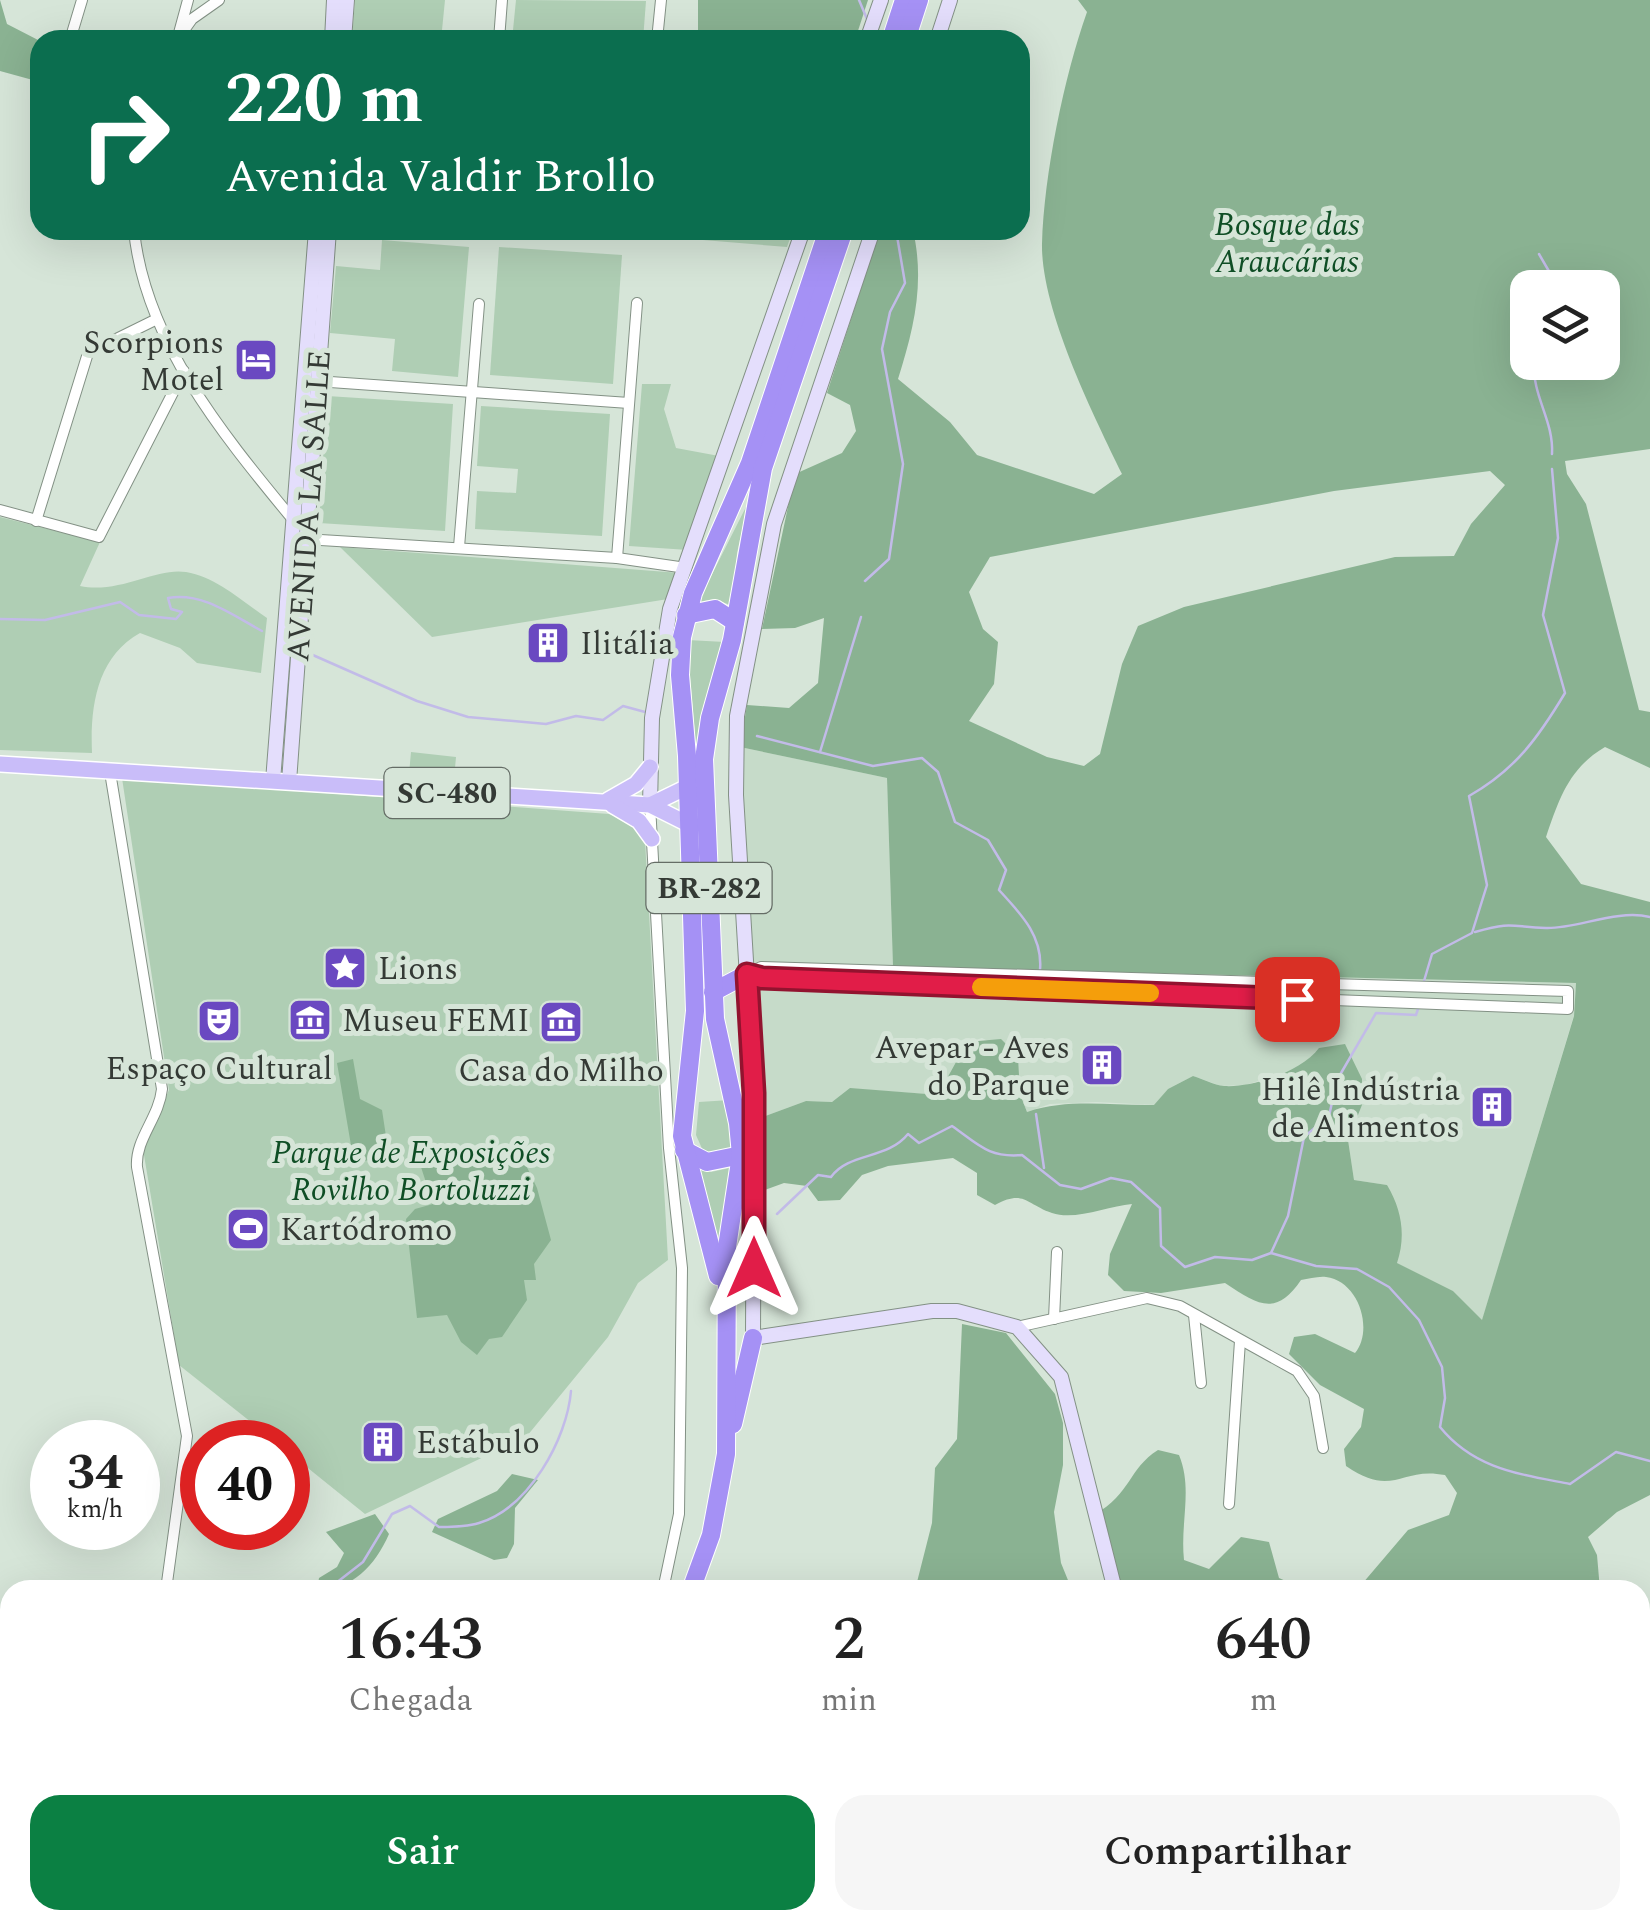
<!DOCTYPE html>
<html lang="pt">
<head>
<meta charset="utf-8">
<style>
	body { margin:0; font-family:Spectral,serif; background:#f6f6f6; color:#222; height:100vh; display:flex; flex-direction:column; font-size:38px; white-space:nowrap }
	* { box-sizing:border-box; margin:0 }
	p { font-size:32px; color:#767676 }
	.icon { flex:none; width:55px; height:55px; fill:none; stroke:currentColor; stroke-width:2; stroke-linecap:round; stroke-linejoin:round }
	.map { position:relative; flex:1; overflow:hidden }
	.details { position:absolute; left:0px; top:1580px; width:1650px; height:350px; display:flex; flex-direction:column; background:#fff; border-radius:30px 30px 0 0; box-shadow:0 10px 40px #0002 }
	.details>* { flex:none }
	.hud { position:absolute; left:30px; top:30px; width:1000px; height:210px; border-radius:30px; box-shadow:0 10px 40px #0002; background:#0b6e4f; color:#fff; overflow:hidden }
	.controls { position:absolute; left:1510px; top:270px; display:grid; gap:20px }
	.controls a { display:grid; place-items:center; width:110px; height:110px; border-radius:20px; background:#fff; box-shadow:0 10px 40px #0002; font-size:50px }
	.speed { position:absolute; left:30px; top:1420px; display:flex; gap:20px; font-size:50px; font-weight:700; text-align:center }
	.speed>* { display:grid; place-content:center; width:130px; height:130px; border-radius:50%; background:#fff; box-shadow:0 10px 40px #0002; line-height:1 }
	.speed small { font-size:25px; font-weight:400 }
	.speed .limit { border:15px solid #d22; background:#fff; color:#111 }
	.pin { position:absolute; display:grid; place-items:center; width:85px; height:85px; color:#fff; margin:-42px; border-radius:20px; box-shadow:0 5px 15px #0006 }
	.me { position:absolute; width:110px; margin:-55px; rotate:0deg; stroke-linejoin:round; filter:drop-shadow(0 0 8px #0008) }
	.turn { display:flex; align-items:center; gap:35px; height:210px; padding:0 30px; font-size:45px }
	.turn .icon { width:130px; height:130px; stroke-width:2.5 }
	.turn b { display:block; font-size:70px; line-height:85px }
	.eta { display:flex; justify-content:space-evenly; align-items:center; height:170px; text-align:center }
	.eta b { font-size:60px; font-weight:600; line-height:70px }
	.primary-button { display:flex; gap:20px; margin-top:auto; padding:20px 30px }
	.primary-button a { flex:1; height:115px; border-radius:30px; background:#0b8043; color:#fff; font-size:40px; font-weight:600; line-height:115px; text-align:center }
	.primary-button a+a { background:#f6f6f6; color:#222 }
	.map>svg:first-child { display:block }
	.built { fill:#c6dbc9 }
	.green { fill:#afceb4 }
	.forest { fill:#8ab292; fill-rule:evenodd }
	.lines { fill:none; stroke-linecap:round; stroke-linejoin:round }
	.stream { stroke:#c2bbe8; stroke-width:2.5 }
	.street-casing { stroke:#839185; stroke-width:12 }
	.secondary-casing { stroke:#839185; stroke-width:16 }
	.primary-casing { stroke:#fff; stroke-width:18 }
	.highway-casing { stroke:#fff; stroke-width:20 }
	.street { stroke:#fff; stroke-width:10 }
	.secondary { stroke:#e4defc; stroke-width:14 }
	.primary { stroke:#c9bdf9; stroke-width:15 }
	.highway { stroke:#a591f5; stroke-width:18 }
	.route-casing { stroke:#92132f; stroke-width:25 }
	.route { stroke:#e11d48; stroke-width:18 }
	.slow { stroke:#f59e0b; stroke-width:18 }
	.labels { text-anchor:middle; stroke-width:10; stroke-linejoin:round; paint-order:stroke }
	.shield { fill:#d6e5d8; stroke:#656d66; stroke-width:2.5 }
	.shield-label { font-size:30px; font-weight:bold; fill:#343a35 }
	.park-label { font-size:32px; font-style:italic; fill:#0f4e25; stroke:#d6e5d8 }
	.poi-label { font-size:32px; fill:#343a35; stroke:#d6e5d8; text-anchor:start }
	.street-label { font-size:32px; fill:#343a35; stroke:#d6e5d8 }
</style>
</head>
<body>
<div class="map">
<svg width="1650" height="1930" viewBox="0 0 1650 1930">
	<rect width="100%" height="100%" fill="#d6e5d8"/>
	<path class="built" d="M740,747L887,778L893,967L1576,983L1574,1015L1482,1321L1453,1291L1396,1263L1387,1185L1354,1180L1348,1140L1362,1105L1307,1065L1246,1085L1221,1086L1193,1076L1168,1089L1155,1105L1096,1102L1050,1104L1027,1112L1020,1094L1018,1056L982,1038L966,1043L945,1082L927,1094L853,1089L832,1102L806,1101L760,1118Z"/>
	<g class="green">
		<path d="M355,0H445L441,40H352Z"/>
		<path d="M516,0L646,1L643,40H512Z"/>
		<path d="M655,230H793L787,247L654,236Z"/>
		<path d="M382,240L469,247L458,377L392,371L395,339L330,333L336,266L380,270Z"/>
		<path d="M499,247L622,255L613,384L490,375Z"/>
		<path d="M642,384H671L664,409L676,448L719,456L688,550L629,546Z"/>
		<path d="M327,396L453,404L445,531L319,523Z"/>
		<path d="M481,406L610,414L602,536L475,529L477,491L516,493L518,469L477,466Z"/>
		<path d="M748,503L737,553L733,606L714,599L698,602Z"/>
		<path d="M0,517L100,542L80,586C120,594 157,567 186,572C216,577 242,601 267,618L261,673L197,663L180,648L140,633C97,657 90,706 92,753L0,750Z"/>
		<path d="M340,547L680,573L668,599L432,637Z"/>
		<path d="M687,640L725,642L704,704L697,759Z"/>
		<path d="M411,752L456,757L454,779L409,774Z"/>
		<path d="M122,778L609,814L631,823L645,840L668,1260L638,1283L608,1337L527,1436L365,1514L288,1452V1442H276L179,1365L143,1149L169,1090Z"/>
		<path d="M730,1100L733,1144L729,1152L704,1153L696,1135L699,1102Z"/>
		<path d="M698,1164L711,1172L734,1167L722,1262Z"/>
	</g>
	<g class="forest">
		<path d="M0,0L7,24L40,41V82L0,71Z"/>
		<path d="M698,0H868L855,40H698Z"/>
		<path d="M1078,0H1650V449L1565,461L1567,474L1586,504L1639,710L1650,712V768L1605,747C1569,768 1559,799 1546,837L1581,884L1650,902V1495L1617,1512L1588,1537L1597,1555L1600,1590H1115L1094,1515C1132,1493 1128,1469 1158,1450L1179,1455C1193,1489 1180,1522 1184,1560L1209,1569L1241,1537L1269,1542L1279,1578L1299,1587L1362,1584L1408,1530L1449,1515L1457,1493L1445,1475C1400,1466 1394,1499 1346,1466L1344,1449L1361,1427L1364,1409L1320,1385L1289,1354L1294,1337L1315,1334L1355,1353C1374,1330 1359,1281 1326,1277C1318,1276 1309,1279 1301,1280C1276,1317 1258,1305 1225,1283L1161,1293L1124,1291L1108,1275L1110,1254L1132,1204C1108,1206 1075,1221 1052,1213C1026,1204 1024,1189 995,1205L977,1195V1173L953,1158L888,1166L862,1175L840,1200L818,1201L807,1186L784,1183L762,1191L760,1118L806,1101L832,1102L850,1088L927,1094L945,1082L967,1042L1001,1039L1018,1056L1020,1094L1027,1112C1069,1098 1111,1106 1154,1105L1168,1089L1193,1076C1203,1079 1214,1085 1224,1086C1253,1088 1302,1071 1319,1048L1345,1044L1362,1079V1105L1348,1140L1354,1180L1387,1185C1402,1210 1406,1236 1397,1263L1453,1291L1482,1320L1574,1016L1576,983L893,967L887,778L740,747L747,705L789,708L818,683L824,618L795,628L762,629L795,474L842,453L856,431L850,405L827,393L880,230H913C925,283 914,328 898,379L950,422L977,455L1094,494L1122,474C1093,414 1041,310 1042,244C1044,174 1064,77 1087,12ZM1528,288H1602V362H1528ZM1490,471L1505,485L1471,524L1454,556L1395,557L1184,607L1138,626L1122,664L1100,754L1084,766L1047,757L969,721L994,684L998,642L983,629L969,592L990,557L1334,491Z"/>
		<path d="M353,1059L360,1099L382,1110L389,1156L354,1163L337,1063Z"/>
		<path d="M480,1148L523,1159L537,1188L551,1240L534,1264L536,1280H524L527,1300L502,1337L489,1339L477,1355L461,1342L447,1315L417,1318L406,1219L415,1209L433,1204L420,1164Z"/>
		<path d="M962,1324L1006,1333L1055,1394L1063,1423V1465L1054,1512L1061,1563L1072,1590H915L932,1523L935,1468L957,1439Z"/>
		<path d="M512,1474L538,1480L515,1508L514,1544L507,1558L494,1560L432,1532L438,1519L497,1491Z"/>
		<path d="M375,1514L389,1534C375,1566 352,1590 317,1590L319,1578L337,1567L344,1553L326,1532Z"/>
		<path d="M1650,1629V1744H1642L1640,1636Z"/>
		<path d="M1474,1920H1602L1608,1930H1481Z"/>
	</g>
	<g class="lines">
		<g class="stream">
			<path d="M859,0L867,19"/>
			<path d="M1539,254L1550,273L1547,288"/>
			<path d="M1534,362C1532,396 1554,421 1552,454"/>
			<path d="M865,581L889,559L903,464L882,349L890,312L905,283L896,230"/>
			<path d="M0,619L45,620L120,602L139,615L176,619L182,612L171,609L168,598C203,592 232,615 262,631"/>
			<path d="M306,652L417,701L468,717L546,724L576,716L603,720L623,706L645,712"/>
			<path d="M757,736L873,766L922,758L938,772L955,822L988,840L1006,870L999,890C1021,914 1043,936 1040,970"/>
			<path d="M820,752L861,617"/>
			<path d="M1475,932C1514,921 1510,927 1546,928C1577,929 1616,909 1650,917"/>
			<path d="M1424,981L1432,954L1472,933L1487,885L1469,796C1515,770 1538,738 1565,693L1543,615L1558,538L1552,469"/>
			<path d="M1036,1114L1044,1168"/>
			<path d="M777,1214L818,1175L831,1177C849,1152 887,1160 908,1134L919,1143L952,1126C978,1144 988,1158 1022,1155L1060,1185L1081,1189L1111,1178L1131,1182L1160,1208L1161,1246L1185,1267L1215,1257L1252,1260L1271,1253L1316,1266L1357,1269L1389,1287L1419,1320L1442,1367L1445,1398L1440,1427C1474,1469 1519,1474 1570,1484L1616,1452L1650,1461"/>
			<path d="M1271,1253L1288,1216L1304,1137L1329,1116L1337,1080L1376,1013L1416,1015L1418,1009"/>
			<path d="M327,1590L363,1562L392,1514L410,1506L439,1527C452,1527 466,1527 479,1523C529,1508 567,1439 571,1391"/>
			<path d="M116,1930L120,1920"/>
		</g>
		<defs>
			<g id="street">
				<path d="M179,33L188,0"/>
				<path d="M70,40L82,0"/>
				<path d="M177,40L192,19L219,0"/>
				<path d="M499,40L502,0"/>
				<path d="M657,40L661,0"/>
				<path d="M134,230C145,342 225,437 294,521"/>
				<path d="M433,230L452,231"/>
				<path d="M316,381L629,403"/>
				<path d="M0,510L99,537L184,371"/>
				<path d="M36,521L88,353L157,319"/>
				<path d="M304,539L617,558L686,568"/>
				<path d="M459,547L479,304"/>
				<path d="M617,558L637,303"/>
				<path d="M110,772L162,1089C159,1118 135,1139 137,1167L187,1436L166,1590"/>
				<path d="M650,805L669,1148L682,1268L679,1514L663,1590"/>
				<path d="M761,967L1568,991V1009L761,978L747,974Z"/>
				<path d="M1194,1315L1201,1383"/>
				<path d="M1054,1319L1057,1252"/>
				<path d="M1017,1327L1147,1298L1180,1306L1297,1371L1314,1396L1323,1448"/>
				<path d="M1229,1504L1240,1341"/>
				<path d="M1163,1920V1930"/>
				<path d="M38,1930L46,1920"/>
				<path d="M460,1930L464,1920"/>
				<path d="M1228,1930L1229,1920"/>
			</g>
			<g id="secondary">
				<path d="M332,40L334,0"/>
				<path d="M344,40L347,0"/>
				<path d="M867,40L881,0"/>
				<path d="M937,40L950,0"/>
				<path d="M873,230L774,524L737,716L736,795L754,1093L753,1338L932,1311H957L1017,1327L1061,1377L1115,1590"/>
				<path d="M273,781L316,230"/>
				<path d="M289,782L329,230"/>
				<path d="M650,805L652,718L670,609L803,230"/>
				<path d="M1342,1920L1349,1930"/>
			</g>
			<g id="primary">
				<path d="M0,764L650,805L688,824"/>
				<path d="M608,800L636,784L650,767"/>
				<path d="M612,805L639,821L652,839"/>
				<path d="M650,805L687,787"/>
			</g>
			<g id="highway">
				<path d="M891,40L904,0"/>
				<path d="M906,40L919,0"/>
				<path d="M686,615L715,609L735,622"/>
				<path d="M713,992L747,974"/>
				<path d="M684,1150L707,1162L741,1155"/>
				<path d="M718,1276L682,1136L695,1011L687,756L680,675L682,637L693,593L750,463L828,230"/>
				<path d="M733,1424L753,1338"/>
				<path d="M691,1590L711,1535L726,1454L727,1247L741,1155L738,1123L715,1019L704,759L710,718L732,640L763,468L844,230"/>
				<path d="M509,1930L512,1920"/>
			</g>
		</defs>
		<use href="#street" class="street-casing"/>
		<use href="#secondary" class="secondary-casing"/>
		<use href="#primary" class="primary-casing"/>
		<use href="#highway" class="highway-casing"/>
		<use href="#street" class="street"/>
		<use href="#secondary" class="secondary"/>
		<use href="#primary" class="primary"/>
		<use href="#highway" class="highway"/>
	</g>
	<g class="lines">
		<defs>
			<path id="route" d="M754,1268V1093L747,974L762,978L1297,999"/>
		</defs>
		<use href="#route" class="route-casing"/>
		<use href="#route" class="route"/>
		<path class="slow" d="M981,987L1150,993"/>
	</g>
	<defs>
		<symbol id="hotel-square" viewBox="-11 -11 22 22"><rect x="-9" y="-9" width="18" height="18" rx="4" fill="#6a49c1" stroke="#d6e5d8"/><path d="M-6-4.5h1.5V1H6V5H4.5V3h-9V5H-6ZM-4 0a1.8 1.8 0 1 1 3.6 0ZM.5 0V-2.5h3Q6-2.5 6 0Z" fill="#fff"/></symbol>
		<symbol id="building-square" viewBox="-11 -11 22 22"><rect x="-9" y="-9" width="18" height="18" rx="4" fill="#6a49c1" stroke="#d6e5d8"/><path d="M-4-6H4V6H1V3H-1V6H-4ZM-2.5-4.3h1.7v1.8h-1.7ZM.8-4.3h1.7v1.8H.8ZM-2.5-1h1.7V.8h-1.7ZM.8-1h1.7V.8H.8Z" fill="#fff"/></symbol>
		<symbol id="sight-square" viewBox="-11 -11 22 22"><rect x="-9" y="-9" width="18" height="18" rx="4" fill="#6a49c1" stroke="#d6e5d8"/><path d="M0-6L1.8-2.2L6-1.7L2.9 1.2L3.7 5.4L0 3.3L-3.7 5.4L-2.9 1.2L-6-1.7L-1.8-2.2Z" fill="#fff"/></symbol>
		<symbol id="museum-square" viewBox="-11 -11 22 22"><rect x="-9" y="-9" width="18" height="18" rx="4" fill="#6a49c1" stroke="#d6e5d8"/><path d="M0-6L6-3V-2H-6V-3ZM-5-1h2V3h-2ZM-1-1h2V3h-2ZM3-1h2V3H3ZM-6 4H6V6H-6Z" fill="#fff"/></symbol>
		<symbol id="theatre-square" viewBox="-11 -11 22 22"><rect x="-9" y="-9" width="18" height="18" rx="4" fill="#6a49c1" stroke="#d6e5d8"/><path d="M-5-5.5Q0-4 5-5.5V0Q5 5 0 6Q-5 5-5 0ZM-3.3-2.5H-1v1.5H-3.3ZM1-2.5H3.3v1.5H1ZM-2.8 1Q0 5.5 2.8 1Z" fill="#fff"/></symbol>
		<symbol id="stadium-square" viewBox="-11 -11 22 22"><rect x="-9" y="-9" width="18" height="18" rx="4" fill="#6a49c1" stroke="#d6e5d8"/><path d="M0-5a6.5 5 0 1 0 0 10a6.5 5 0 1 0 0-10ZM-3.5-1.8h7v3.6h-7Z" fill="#fff"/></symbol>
	</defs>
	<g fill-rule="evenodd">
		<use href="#hotel-square" x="231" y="335" width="50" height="50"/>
		<use href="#building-square" x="523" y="618" width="50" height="50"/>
		<use href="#sight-square" x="320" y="943" width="50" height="50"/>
		<use href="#museum-square" x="285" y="995" width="50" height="50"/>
		<use href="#theatre-square" x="194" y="996" width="50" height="50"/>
		<use href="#museum-square" x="536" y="997" width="50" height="50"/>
		<use href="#building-square" x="1077" y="1040" width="50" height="50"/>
		<use href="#building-square" x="1467" y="1082" width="50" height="50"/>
		<use href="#stadium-square" x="223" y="1204" width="50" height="50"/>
		<use href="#building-square" x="358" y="1417" width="50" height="50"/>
	</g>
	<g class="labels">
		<g class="shield">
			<rect x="384.5" y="768" width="125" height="50" rx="8"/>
			<rect x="646.5" y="863" width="125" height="50" rx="8"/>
		</g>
		<g class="shield-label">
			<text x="447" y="803">SC-480</text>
			<text x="709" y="898">BR-282</text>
		</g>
		<g class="park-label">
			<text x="1287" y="235">Bosque das<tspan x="1287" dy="37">Araucárias</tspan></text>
			<text x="411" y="1163">Parque de Exposições<tspan x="411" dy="37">Rovilho Bortoluzzi</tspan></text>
		</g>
		<g class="poi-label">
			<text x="224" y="353" text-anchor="end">Scorpions<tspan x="224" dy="37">Motel</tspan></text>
			<text x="580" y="654">Ilitália</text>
			<text x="378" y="979">Lions</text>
			<text x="342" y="1031">Museu FEMI</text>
			<text x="1070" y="1058" text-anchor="end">Avepar - Aves<tspan x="1070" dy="37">do Parque</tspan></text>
			<text x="219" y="1079" text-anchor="middle">Espaço Cultural</text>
			<text x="561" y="1081" text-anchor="middle">Casa do Milho</text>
			<text x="1460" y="1100" text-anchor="end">Hilê Indústria<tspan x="1460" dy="37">de Alimentos</tspan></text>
			<text x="280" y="1240">Kartódromo</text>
			<text x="416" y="1453">Estábulo</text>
		</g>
		<g class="street-label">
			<text transform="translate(308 506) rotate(-86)" y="11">AVENIDA LA SALLE</text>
		</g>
	</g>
</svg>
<div class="controls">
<a><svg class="icon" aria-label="layers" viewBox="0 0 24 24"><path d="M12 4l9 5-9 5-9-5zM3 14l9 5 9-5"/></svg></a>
</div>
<div class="speed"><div>34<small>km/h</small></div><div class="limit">40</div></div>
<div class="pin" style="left:1297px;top:999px;background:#d93025"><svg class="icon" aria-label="arrive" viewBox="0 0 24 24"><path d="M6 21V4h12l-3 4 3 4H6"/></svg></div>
<svg class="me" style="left:754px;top:1268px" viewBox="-20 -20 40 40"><path d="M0-17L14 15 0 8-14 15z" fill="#e11d48" stroke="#fff" stroke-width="4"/></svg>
<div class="hud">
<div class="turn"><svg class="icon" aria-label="right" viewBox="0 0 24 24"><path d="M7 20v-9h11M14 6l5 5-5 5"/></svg><div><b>220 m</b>Avenida Valdir Brollo</div></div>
</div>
<section class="details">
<div class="eta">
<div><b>16:43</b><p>Chegada</p></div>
<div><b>2</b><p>min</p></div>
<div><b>640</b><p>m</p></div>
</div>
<div class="primary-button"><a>Sair</a><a>Compartilhar</a></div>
</section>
</div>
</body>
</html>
